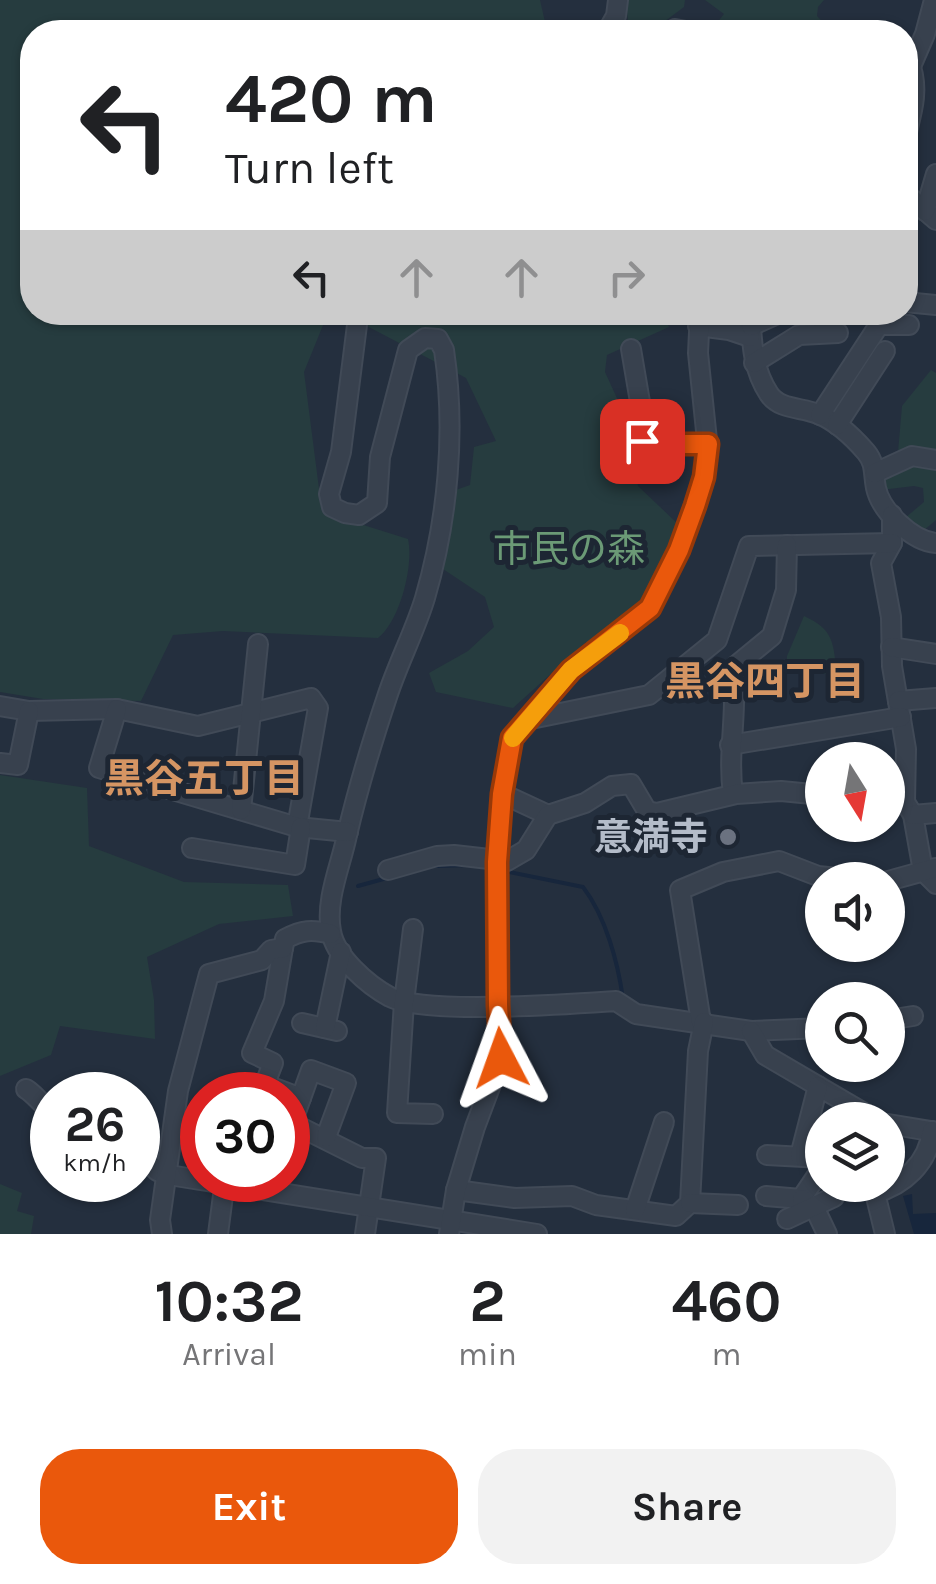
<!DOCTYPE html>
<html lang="en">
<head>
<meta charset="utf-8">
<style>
	body { margin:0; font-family:Karla,"Noto Sans JP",sans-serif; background:#f2f2f2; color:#202124; height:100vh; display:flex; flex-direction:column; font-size:38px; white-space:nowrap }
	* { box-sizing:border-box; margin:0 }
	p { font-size:32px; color:#757577 }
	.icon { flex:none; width:55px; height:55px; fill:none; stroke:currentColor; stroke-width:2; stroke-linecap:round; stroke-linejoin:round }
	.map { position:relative; height:1234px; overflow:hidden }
	.panel { display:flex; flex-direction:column; background:#fff; flex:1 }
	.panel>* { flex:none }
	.guide { position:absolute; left:20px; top:20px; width:898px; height:305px; border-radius:40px; box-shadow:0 2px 8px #0004; background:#fff; color:#202124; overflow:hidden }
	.needle { width:65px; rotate:169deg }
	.controls { position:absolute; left:805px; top:742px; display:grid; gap:20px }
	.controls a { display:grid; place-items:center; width:100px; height:100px; border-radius:50%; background:#fff; box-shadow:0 2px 8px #0004; font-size:50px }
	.speed { position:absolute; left:30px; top:1072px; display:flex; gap:20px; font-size:50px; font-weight:700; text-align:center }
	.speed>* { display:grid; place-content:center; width:130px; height:130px; border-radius:50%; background:#fff; box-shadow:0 2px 8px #0004; line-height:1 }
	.speed small { font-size:25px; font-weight:400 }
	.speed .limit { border:15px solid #d22; background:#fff; color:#111 }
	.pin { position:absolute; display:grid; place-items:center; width:85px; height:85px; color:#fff; margin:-42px; border-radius:20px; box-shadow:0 5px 15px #0006 }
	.me { position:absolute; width:110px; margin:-55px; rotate:356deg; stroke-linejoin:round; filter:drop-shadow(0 0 8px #0008) }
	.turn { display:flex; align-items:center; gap:35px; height:210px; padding:0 40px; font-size:45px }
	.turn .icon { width:130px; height:130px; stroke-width:2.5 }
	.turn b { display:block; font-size:70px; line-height:85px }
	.lanes { display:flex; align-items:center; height:95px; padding:0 40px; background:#0003; justify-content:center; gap:50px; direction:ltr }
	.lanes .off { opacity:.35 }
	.eta { display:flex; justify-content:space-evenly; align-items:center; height:170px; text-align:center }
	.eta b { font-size:60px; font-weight:700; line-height:70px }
	.primary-button { display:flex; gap:20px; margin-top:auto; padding:20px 40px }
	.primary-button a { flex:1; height:115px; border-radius:40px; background:#ea580c; color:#fff; font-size:40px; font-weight:700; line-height:115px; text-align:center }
	.primary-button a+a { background:#f2f2f2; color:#202124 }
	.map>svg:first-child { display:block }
	.green { fill:#263c3f }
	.water { fill:#17263c }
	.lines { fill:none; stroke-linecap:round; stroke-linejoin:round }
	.stream { stroke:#17263c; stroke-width:4 }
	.minor-casing { stroke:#414a57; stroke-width:22 }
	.minor { stroke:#38414e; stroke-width:18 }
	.route-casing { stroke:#983908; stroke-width:25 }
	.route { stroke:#ea580c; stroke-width:18 }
	.slow { stroke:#f59e0b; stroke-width:18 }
	.worship-dot { fill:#6b7280; stroke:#1d2633; stroke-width:4 }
	.labels { text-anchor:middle; stroke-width:10; stroke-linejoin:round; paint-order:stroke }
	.park-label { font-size:38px; fill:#6b9a76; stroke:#1d2633 }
	.poi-label { font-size:38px; font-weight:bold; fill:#b4bcc9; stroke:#1d2633; text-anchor:end }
	.neighbourhood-label { font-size:40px; font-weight:bold; fill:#d59563; stroke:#1d2633 }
</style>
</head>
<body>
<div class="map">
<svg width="936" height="1234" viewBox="0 0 936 1234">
	<rect width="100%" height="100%" fill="#242f3e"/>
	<g class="green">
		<path d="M0,0H540L545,22L578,32H32V312L663,313L669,327L607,355L605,372L626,418L638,486L679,525L645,601L594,643L586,642L513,708L436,692L429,673L468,651L494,627L485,597L437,565L450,492L470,485L474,447L496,441L466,378L342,313H328L304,372L322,512L408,539C414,565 400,621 378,638L223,631L173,635L141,701L43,699L0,692Z"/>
		<path d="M626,0H685L684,7L657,27L628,22Z"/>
		<path d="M705,0H824L818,7L817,16L831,31L716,32L712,29L724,14Z"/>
		<path d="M931,370L936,373V520L923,531L905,518L924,502L923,488L914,486L881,490L879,475L897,464L902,406Z"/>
		<path d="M804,616C835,630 833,644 837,674L787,673V656Z"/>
		<path d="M0,775L87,788L89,846L184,882L288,885L293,916L219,924L147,957L154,1000L155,1039L60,1026L51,1055L0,1076Z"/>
		<path d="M0,1184L22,1193L17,1211L34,1216L31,1234H0Z"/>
	</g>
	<path class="water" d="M912,1194L913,1214L936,1213V1234H914L903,1196Z"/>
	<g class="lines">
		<g class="stream">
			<path d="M435,866L470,865"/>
			<path d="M504,871L583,887C606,917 618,963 623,999"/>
			<path d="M358,886L387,878"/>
		</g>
		<defs>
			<g id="minor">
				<path d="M607,32L616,16L618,0"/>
				<path d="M669,32L675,29L691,32"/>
				<path d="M905,80L925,34L934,0"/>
				<path d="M905,140C911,114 919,93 911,67"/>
				<path d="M905,193L936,220"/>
				<path d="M925,211L936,174"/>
				<path d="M905,302L936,305"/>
				<path d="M750,312C752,342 752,368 769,394C780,410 801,407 818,414C836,421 853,437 866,452C876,464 873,474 876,488C881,511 912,541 936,543"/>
				<path d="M357,325L341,452L329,494L332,507L345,513L359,515L377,503L380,457L408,350L425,338L438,339L444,350C456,431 448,519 425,598C415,631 398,663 387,697C372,742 358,788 347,835C341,865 325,900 331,931C335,957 368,985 390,997C425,1015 571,1004 616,1001L636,1014L751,1031L822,1028"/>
				<path d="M698,326L729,330L750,337"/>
				<path d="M751,326L782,312"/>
				<path d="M631,349L640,402L642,441L662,445L707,444"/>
				<path d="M754,363L799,335L838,333"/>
				<path d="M820,415L879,325H909"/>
				<path d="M837,425L885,351"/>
				<path d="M875,473L912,456L936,460"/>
				<path d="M892,515V543L881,563L891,617L892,666L906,749L905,802L913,815L923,871L936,884"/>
				<path d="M891,647L936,654"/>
				<path d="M898,701L936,698"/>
				<path d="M0,706L29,711L117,709L198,726L311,698L318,708L297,827"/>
				<path d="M117,709L99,768L297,827L348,832"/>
				<path d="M531,719L649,695L717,640L749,546L892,543"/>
				<path d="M730,745L901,717"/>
				<path d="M0,763L18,765L29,711"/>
				<path d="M503,794L548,815"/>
				<path d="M733,794C727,752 738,711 733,668L772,636L786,590L787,545"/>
				<path d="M241,810L258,644"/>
				<path d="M913,815L936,813"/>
				<path d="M192,848L295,865L301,827"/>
				<path d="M388,870L437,856L454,855L507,861L526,850L548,815L585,803L612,786L631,784L647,811L657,813L736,794L781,791L822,795"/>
				<path d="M888,881L935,868"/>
				<path d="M413,929L404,1002L397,1113L433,1114"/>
				<path d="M283,948L274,1001L252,1053L273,1063L266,1081L269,1086L301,1098L292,1123L362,1158H376L365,1234"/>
				<path d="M888,1020L913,1016"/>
				<path d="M701,1022L680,890L723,872L779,861L818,876L859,880"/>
				<path d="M302,1023L337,1031"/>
				<path d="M325,1028L341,952"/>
				<path d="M751,1031L765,1055L876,1120"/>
				<path d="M26,1089C36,1095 41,1105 52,1111"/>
				<path d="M301,1098L311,1070L346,1083L326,1137"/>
				<path d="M888,1124L936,1132"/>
				<path d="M288,1149L292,1123"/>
				<path d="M138,1152L157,1171L169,1175L537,1234"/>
				<path d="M767,1155L822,1158"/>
				<path d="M800,1156L818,1086"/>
				<path d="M456,1190L515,1198L572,1196L596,1205L676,1216L690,1203L698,1051L704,1022"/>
				<path d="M766,1196L801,1199L822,1168"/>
				<path d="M802,1199L817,1213L827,1234"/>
				<path d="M690,1203L738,1205"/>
				<path d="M635,1210L664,1122"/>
				<path d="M787,1219L834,1197"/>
				<path d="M162,1234L160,1220L178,1091L209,974L262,960L271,950L283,948L285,939C302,930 312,929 331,934"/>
				<path d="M218,1234L225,1180"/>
				<path d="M449,1234L456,1190L475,1127L501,1058L498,1005L497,861L503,794L512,738L571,670L650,608L679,549L704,477L708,450L698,353L700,312"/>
				<path d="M885,1234L875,1193C904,1185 928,1163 932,1131"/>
			</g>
		</defs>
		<use href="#minor" class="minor-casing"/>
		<use href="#minor" class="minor"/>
	</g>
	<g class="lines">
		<defs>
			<path id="route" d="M501,1058L498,1005L497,862L502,794L512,738L571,670L650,608L679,550L695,506L704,477L708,444H662L642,441"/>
		</defs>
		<use href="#route" class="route-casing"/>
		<use href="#route" class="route"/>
		<path class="slow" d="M513,738L571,670L620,633"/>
	</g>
	<circle class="worship-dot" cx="728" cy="837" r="10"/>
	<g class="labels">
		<g class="park-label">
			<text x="569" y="562">市民の森</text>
		</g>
		<g class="poi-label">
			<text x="708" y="850">意満寺</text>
		</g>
		<g class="neighbourhood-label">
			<text x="765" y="695">黒谷四丁目</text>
			<text x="204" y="792">黒谷五丁目</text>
		</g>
	</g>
</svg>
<div class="controls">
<a><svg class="needle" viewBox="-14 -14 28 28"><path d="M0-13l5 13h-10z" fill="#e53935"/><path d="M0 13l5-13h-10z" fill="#757577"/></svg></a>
<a><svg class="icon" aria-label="sound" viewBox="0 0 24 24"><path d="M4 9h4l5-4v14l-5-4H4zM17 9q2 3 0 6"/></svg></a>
<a><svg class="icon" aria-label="search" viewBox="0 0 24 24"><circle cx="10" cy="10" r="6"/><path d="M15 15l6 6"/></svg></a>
<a><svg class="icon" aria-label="layers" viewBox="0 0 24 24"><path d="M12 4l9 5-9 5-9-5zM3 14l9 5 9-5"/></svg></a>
</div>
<div class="speed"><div>26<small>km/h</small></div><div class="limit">30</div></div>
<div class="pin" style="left:642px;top:441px;background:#d93025"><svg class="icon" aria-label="arrive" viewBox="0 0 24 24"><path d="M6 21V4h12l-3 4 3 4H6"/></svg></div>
<svg class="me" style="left:501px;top:1058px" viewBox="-20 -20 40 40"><path d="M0-17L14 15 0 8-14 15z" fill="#ea580c" stroke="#fff" stroke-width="4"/></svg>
<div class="guide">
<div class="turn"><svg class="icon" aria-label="left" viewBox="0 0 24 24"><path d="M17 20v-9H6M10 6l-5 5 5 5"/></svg><div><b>420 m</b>Turn left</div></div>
<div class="lanes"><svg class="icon" aria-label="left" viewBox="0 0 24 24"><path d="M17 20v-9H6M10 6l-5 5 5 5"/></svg><svg class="icon off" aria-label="ahead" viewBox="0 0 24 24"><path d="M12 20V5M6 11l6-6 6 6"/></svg><svg class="icon off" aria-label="ahead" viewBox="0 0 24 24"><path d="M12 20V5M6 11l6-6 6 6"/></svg><svg class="icon off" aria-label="right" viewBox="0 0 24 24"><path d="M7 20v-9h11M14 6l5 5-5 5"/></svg></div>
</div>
</div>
<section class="panel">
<div class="eta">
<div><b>10:32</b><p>Arrival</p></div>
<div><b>2</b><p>min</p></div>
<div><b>460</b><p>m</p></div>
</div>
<div class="primary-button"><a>Exit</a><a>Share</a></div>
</section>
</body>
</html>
